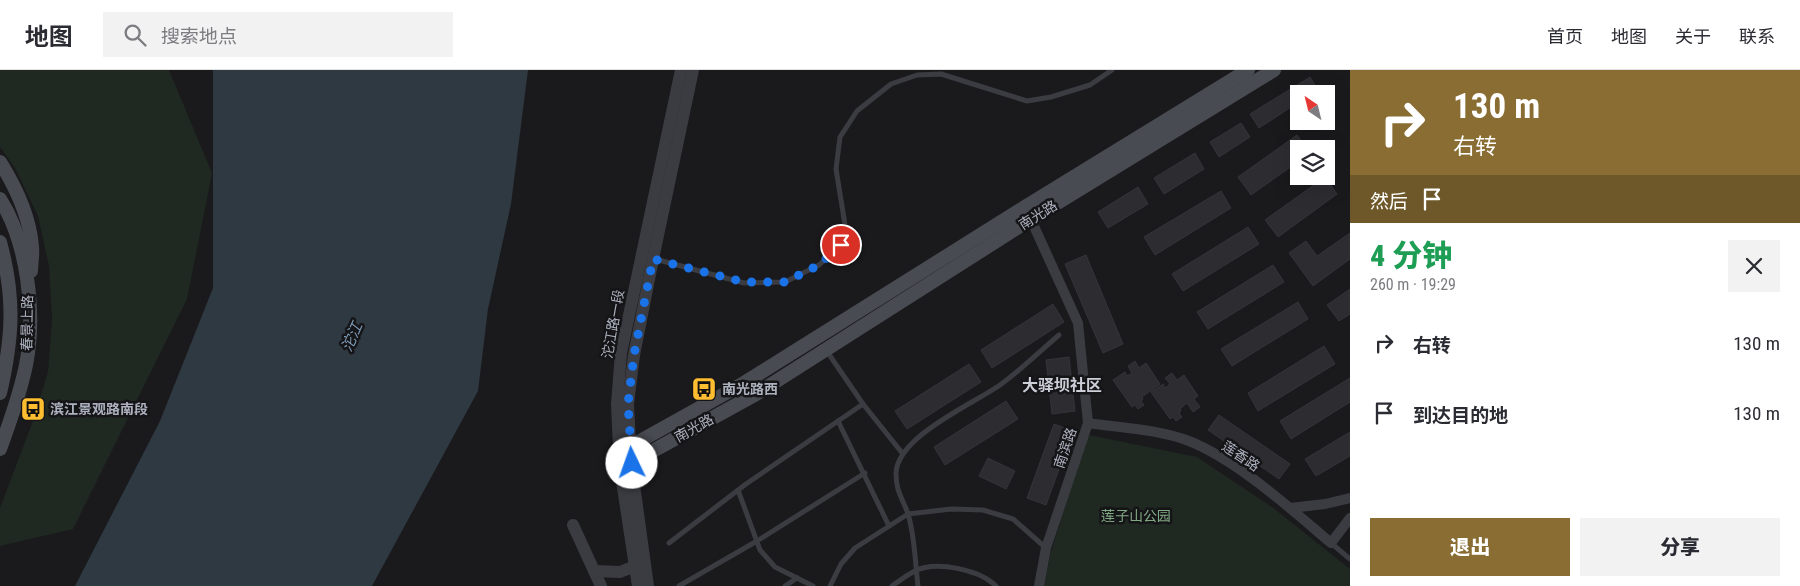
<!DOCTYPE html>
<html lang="zh">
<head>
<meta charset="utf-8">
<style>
	body { margin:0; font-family:"Roboto Condensed","Noto Sans SC",sans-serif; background:#f2f2f3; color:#2b2b33; height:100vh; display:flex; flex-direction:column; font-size:19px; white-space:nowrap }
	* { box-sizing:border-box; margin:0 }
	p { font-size:16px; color:#7c7c81 }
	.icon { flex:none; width:28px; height:28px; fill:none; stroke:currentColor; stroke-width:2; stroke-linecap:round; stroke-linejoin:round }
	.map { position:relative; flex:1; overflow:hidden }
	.drawer { display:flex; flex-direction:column; background:#fff; width:450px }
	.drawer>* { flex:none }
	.hud { background:#8a6d32; color:#fff; overflow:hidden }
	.needle { width:32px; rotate:325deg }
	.tools { position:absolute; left:1290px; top:15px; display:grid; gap:10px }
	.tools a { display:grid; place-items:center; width:45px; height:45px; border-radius:0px; background:#fff; box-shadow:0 5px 20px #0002; font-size:25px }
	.pin { position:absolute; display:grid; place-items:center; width:42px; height:42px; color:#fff; margin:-21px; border:2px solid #fff; border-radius:50%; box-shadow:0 1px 5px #0007 }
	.me { position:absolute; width:55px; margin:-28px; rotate:357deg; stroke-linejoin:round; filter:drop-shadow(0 0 4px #0008) }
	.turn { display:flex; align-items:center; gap:18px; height:105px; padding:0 20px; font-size:22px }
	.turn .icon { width:65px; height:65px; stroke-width:2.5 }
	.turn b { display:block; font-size:35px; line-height:42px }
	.then { display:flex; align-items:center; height:48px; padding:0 20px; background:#0003; gap:10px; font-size:19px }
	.round { display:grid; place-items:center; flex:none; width:52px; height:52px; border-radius:0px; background:#f2f2f3 }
	.overview { display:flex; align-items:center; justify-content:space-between; height:85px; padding:0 20px }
	h1 { font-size:30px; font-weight:800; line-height:38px; color:#1e9e55 }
	.button { display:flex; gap:10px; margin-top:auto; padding:10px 20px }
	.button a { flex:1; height:58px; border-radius:0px; background:#8a6d32; color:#fff; font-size:20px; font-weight:800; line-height:58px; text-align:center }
	.button a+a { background:#f2f2f3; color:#2b2b33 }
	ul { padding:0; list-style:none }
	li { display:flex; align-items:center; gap:15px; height:70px; padding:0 20px }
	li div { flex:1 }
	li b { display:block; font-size:19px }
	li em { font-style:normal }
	header { display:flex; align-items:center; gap:30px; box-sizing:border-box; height:70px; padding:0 25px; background:#fff; border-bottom:1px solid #e1e1e2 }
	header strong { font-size:24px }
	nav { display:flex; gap:28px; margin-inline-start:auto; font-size:18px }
	.search { width:350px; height:45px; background:#f2f2f3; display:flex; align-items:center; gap:12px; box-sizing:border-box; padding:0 18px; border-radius:0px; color:#7c7c81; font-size:19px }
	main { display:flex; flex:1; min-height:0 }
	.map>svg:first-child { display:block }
	.green { fill:#1f2821 }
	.water { fill:#2e3942 }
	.building { fill:#2d2d31; stroke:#343439 }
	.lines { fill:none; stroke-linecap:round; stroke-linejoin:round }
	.service { stroke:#3b3c42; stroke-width:5 }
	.minor { stroke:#3b3c42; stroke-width:10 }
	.tertiary { stroke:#3b3c42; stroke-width:12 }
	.secondary { stroke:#484b52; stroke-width:14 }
	.route { stroke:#1a73e8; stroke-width:9; stroke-dasharray:0 16.2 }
	.labels { text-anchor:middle; stroke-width:5; stroke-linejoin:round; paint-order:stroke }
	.street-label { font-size:14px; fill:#acb1bd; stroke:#151518 }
	.poi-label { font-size:14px; font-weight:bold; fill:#acb1bd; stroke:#151518; text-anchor:start }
	.park-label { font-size:14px; fill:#81a984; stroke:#151518 }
	.water-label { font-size:15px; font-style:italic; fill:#809eba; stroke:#151518 }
	.quarter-label { font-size:16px; font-weight:bold; fill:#cdd0d9; stroke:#151518 }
</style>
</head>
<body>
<header>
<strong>地图</strong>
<div class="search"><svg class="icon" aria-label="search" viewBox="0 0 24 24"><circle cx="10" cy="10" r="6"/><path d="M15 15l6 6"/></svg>搜索地点</div>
<nav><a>首页</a><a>地图</a><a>关于</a><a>联系</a></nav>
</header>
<main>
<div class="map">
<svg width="1350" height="516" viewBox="0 0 1350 516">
	<rect width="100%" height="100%" fill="#1a1a1d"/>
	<g class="green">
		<path d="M0,0H169L212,103L187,229L73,459L0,476V438L33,351L48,302L52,249L49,196L38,146L15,98L0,77Z"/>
		<path d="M1089,365L1197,387L1272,437L1350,499V516H1044L1050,485L1082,382Z"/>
	</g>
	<path class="water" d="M213,0H528L511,134L488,239L478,321L372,516H75L160,351L213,218Z"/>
	<g class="building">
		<path d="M1310,7L1318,20L1312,24H1299V32L1259,58L1250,44Z"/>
		<path d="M1241,53L1250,67L1219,87L1210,72Z"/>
		<path d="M1297,65L1307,79H1299V91L1251,125L1238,107Z"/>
		<path d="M1195,83L1204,99L1164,124L1154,108Z"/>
		<path d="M1325,107L1337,124L1278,167L1265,150Z"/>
		<path d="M1138,117L1148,134L1108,158L1098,142Z"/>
		<path d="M1221,121L1231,138L1155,185L1144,167Z"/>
		<path d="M1248,157L1259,174L1183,221L1172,204Z"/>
		<path d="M1350,163V189L1313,216L1289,183L1306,171L1317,186Z"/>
		<path d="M1086,185L1123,274L1103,283L1065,194Z"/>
		<path d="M1273,195L1284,212L1208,259L1197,242Z"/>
		<path d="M1350,219V244L1339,251L1327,235Z"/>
		<path d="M1298,232L1308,249L1232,296L1221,279Z"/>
		<path d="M1053,234L1064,252L992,298L981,280Z"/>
		<path d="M1324,276L1335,294L1258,341L1248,323Z"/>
		<path d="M1069,287L1075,341L1052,344L1046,290Z"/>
		<path d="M1135,291L1139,298L1146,293L1160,314L1142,327L1143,329L1141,331L1144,335L1138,339L1135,335L1132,337L1113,310L1125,302L1127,306L1132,303L1128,296Z"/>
		<path d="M969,294L981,312L907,359L895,341Z"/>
		<path d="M1172,303L1177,310L1184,305L1198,326L1194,329L1200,337L1193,342L1187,333L1180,339L1181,341L1179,343L1182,347L1176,351L1173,347L1170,349L1151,322L1163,314L1165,318L1170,314L1165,308Z"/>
		<path d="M1350,308V332L1291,369L1280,351Z"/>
		<path d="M1006,331L1018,349L945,395L934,377Z"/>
		<path d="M1219,345L1290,394L1279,409L1208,360Z"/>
		<path d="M1054,354L1073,361L1046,435L1027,428Z"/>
		<path d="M1350,362V386L1316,406L1305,389Z"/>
		<path d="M988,388L1015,401L1006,419L979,406Z"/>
	</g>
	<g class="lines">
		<g class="service">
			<path d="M655,189L744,213L785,212L819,195L841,175L846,161L836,99L840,67L857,41L891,14L917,5L941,4L1027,31L1051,27L1090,15L1112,0"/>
			<path d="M826,280L863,334L903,384"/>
			<path d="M838,351L889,456"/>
			<path d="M738,420L760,480L775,497L813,516"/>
			<path d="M669,473L746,414L863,334"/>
			<path d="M1331,473L1350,489"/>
			<path d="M679,516L757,471L865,403"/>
			<path d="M785,516L797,508"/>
			<path d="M830,516L841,494L855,478L908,444L951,439L983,440L1013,449L1046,478"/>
			<path d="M892,516C899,511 907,505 915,501C936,490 980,500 996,516"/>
			<path d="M918,516C915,492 915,467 908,444C903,429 896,422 896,404C896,367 973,334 1000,315C1021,300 1039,282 1059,265"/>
		</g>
		<g class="minor">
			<path d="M1028,143L1078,253L1088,353L1046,478L1039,516"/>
			<path d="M1088,353C1121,358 1158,359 1189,371C1237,390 1291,439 1331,473L1350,448"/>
			<path d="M1290,438L1325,434L1350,428"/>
		</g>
		<g class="tertiary">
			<path d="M573,455L601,516"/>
			<path d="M594,501L620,502L635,496"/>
			<path d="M638,516L620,398L617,334L621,283L681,0"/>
			<path d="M648,516L631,393L628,334L634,285L653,189L693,0"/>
		</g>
		<g class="secondary">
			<path d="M0,92C15,116 30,148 32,177C33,185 31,193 31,201"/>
			<path d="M0,129C28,173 36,245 26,295C20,324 10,352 0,379"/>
			<path d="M0,172C15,227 13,267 0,323"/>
			<path d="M620,398L631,393L756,324L1031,149L1274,0"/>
			<path d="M620,398L631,376L744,313L1025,137L1248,0"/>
		</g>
	</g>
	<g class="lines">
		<path class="route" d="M632,393L628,334L634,285L653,189L744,212H785L819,195L841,175"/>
	</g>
	<defs>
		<symbol id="bus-square" viewBox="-11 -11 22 22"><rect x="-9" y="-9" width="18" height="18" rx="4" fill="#ffbd30" stroke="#151518"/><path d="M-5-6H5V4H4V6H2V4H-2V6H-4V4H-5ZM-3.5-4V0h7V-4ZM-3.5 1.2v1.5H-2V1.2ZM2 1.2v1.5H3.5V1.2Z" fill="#111"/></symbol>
	</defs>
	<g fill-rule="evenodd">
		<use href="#bus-square" x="690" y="305" width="28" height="28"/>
		<use href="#bus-square" x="19" y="325" width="28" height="28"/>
	</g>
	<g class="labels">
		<g class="street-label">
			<text transform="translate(1038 145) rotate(-32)" y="5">南光路</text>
			<text transform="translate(27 253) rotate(-89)" y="5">春景上路</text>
			<text transform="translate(613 254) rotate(-80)" y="5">沱江路一段</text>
			<text transform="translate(694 358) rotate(-29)" y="5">南光路</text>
			<text transform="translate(1065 378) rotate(-71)" y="5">南滨路</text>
			<text transform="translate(1241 386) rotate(34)" y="5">莲香路</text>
		</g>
		<g class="poi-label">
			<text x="722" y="324">南光路西</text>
			<text x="50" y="344">滨江景观路南段</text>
		</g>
		<g class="park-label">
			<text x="1136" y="451">莲子山公园</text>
		</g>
		<g class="water-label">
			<text transform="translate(352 267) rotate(-66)" y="5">沱江</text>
		</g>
		<g class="quarter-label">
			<text x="1062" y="321">大驿坝社区</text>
		</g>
	</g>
</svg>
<div class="tools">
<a><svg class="needle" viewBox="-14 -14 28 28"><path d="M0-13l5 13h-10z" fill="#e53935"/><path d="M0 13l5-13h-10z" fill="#7c7c81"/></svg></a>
<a><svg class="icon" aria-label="layers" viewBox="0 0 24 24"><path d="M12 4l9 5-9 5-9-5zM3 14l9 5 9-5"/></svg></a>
</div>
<div class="pin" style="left:841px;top:175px;background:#d93025"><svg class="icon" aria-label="arrive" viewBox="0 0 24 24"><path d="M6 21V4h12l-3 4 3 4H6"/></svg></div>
<svg class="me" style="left:632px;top:393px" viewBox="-20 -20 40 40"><circle r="19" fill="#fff"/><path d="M0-13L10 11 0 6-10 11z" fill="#1a73e8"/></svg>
</div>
<section class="drawer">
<div class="hud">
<div class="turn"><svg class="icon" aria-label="right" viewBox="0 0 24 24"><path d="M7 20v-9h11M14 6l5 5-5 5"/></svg><div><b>130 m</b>右转</div></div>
<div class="then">然后<svg class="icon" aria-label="arrive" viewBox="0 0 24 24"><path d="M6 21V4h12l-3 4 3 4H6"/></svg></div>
</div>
<div class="overview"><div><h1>4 分钟</h1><p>260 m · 19:29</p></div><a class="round"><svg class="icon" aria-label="close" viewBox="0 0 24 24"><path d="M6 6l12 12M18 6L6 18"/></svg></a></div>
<ul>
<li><svg class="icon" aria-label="right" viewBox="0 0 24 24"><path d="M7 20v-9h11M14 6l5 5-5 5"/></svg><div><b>右转</b></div><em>130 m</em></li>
<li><svg class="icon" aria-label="arrive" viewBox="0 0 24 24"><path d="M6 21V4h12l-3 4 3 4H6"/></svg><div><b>到达目的地</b></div><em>130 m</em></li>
</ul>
<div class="button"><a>退出</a><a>分享</a></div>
</section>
</main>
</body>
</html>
